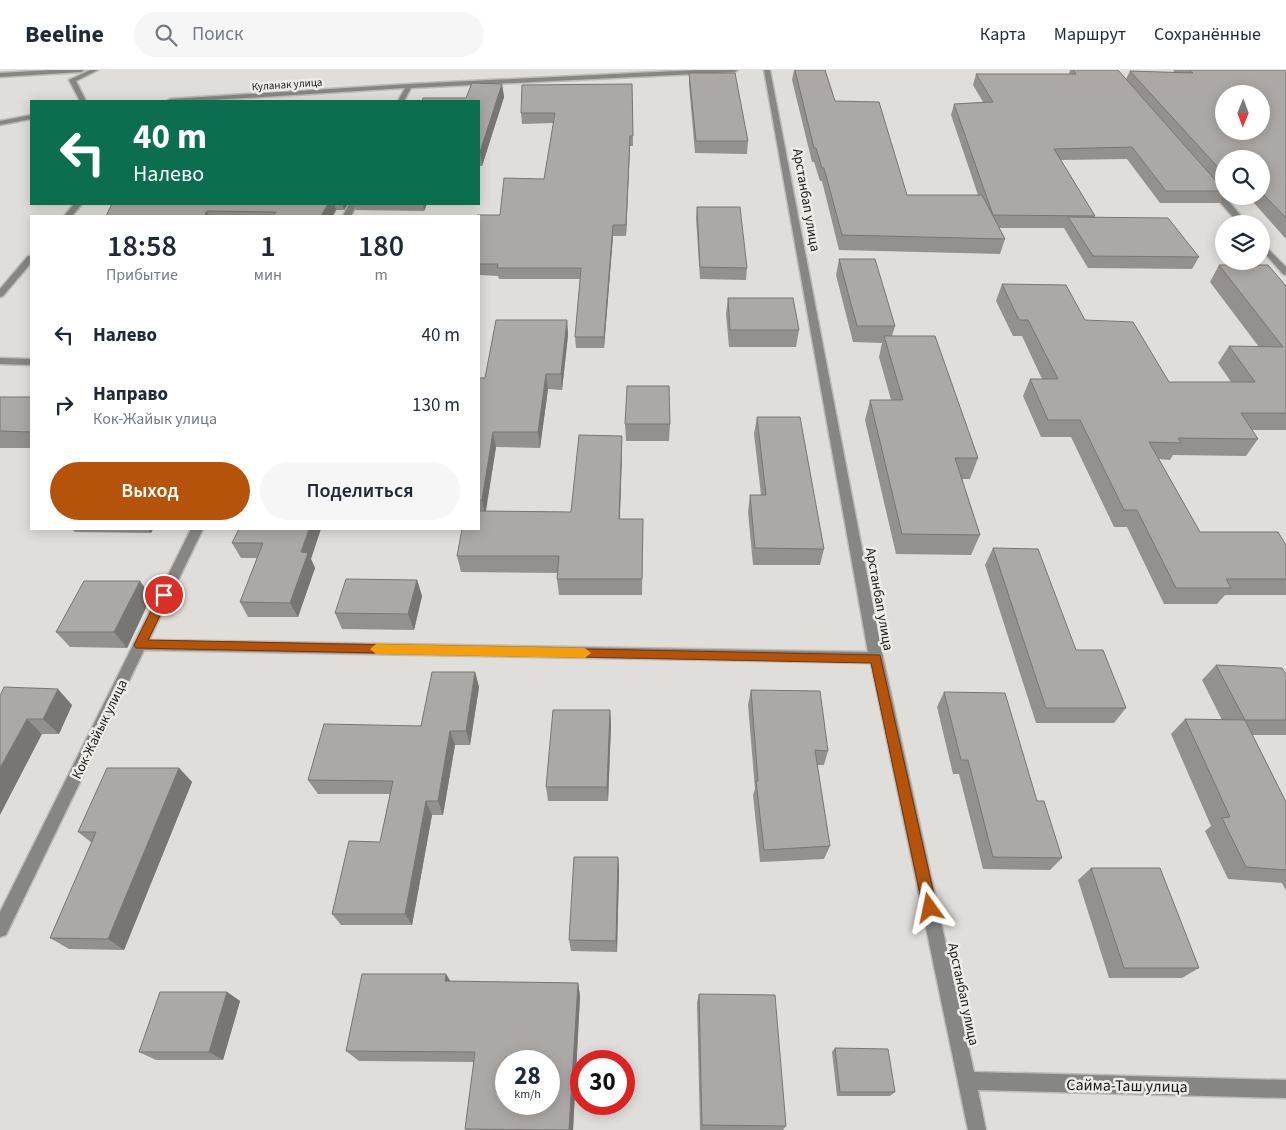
<!DOCTYPE html>
<html lang="ru">
<head>
<meta charset="utf-8">
<style>
	body { margin:0; font-family:"Source Sans 3",sans-serif; background:#f6f6f7; color:#1f2937; height:100vh; display:flex; flex-direction:column; font-size:19px; white-space:nowrap }
	* { box-sizing:border-box; margin:0 }
	p { font-size:16px; color:#747a83 }
	.icon { flex:none; width:28px; height:28px; fill:none; stroke:currentColor; stroke-width:2; stroke-linecap:round; stroke-linejoin:round }
	.map { position:relative; flex:1; overflow:hidden }
	.sheet { position:absolute; left:30px; top:145px; width:450px; height:315px; display:flex; flex-direction:column; background:#fff; border-radius:0px; box-shadow:0 2px 12px #0003 }
	.sheet>* { flex:none }
	.guide { position:absolute; left:30px; top:30px; width:450px; height:105px; border-radius:0px; box-shadow:0 2px 12px #0003; background:#0b6e4f; color:#fff; overflow:hidden }
	.needle { width:32px; rotate:181deg }
	.tools { position:absolute; left:1215px; top:15px; display:grid; gap:10px }
	.tools a { display:grid; place-items:center; width:55px; height:55px; border-radius:50%; background:#fff; box-shadow:0 2px 12px #0003; font-size:25px }
	.speed { position:absolute; left:495px; top:980px; display:flex; gap:10px; font-size:25px; font-weight:700; text-align:center }
	.speed>* { display:grid; place-content:center; width:65px; height:65px; border-radius:50%; background:#fff; box-shadow:0 2px 12px #0003; line-height:1 }
	.speed small { font-size:12px; font-weight:400 }
	.speed .limit { border:8px solid #d22; background:#fff; color:#111 }
	.pin { position:absolute; display:grid; place-items:center; width:42px; height:42px; color:#fff; margin:-21px; border:2px solid #fff; border-radius:50%; box-shadow:0 1px 5px #0007 }
	.me { position:absolute; width:55px; margin:-28px; rotate:348deg; stroke-linejoin:round; filter:drop-shadow(0 0 4px #0008) }
	.turn { display:flex; align-items:center; gap:18px; height:105px; padding:0 20px; font-size:22px }
	.turn .icon { width:65px; height:65px; stroke-width:2.5 }
	.turn b { display:block; font-size:35px; line-height:42px }
	.eta { display:flex; justify-content:space-evenly; align-items:center; height:85px; text-align:center }
	.eta b { font-size:30px; font-weight:600; line-height:35px }
	.primary-button { display:flex; gap:10px; margin-top:auto; padding:10px 20px }
	.primary-button a { flex:1; height:58px; border-radius:30px; background:#b45309; color:#fff; font-size:20px; font-weight:600; line-height:58px; text-align:center }
	.primary-button a+a { background:#f6f6f7; color:#1f2937 }
	ul { padding:0; list-style:none }
	li { display:flex; align-items:center; gap:15px; height:70px; padding:0 20px }
	li div { flex:1 }
	li b { display:block; font-size:19px }
	li em { font-style:normal }
	header { display:flex; align-items:center; gap:30px; box-sizing:border-box; height:70px; padding:0 25px; background:#fff; border-bottom:1px solid #e0e1e3 }
	header strong { font-size:24px }
	nav { display:flex; gap:28px; margin-inline-start:auto; font-size:18px }
	.search { width:350px; height:45px; background:#f6f6f7; display:flex; align-items:center; gap:12px; box-sizing:border-box; padding:0 18px; border-radius:28px; color:#747a83; font-size:19px }
	.map>svg:first-child { display:block }
	.lines { fill:none; stroke-linecap:round; stroke-linejoin:round }
	.minor-casing { stroke:#bdbbb7; stroke-width:3 }
	.minor { fill:#868685; fill-rule:evenodd }
	.wall { fill:#94908e }
	.shaded-wall { fill:#787674 }
	.building { fill:#aca8a5; stroke:#787674; fill-rule:evenodd }
	.route { fill:#b45309; stroke:#753606 }
	.slow { fill:#f59e0b }
	.labels { text-anchor:middle; stroke-width:5; stroke-linejoin:round; paint-order:stroke }
	.far-street-label { font-size:11px; fill:#1b1a18; stroke:#edece7 }
	.street-label { font-size:14px; fill:#1b1a18; stroke:#edece7 }
	.near-street-label { font-size:16px; fill:#1b1a18; stroke:#edece7 }
</style>
</head>
<body>
<header>
<strong>Beeline</strong>
<div class="search"><svg class="icon" aria-label="search" viewBox="0 0 24 24"><circle cx="10" cy="10" r="6"/><path d="M15 15l6 6"/></svg>Поиск</div>
<nav><a>Карта</a><a>Маршрут</a><a>Сохранённые</a></nav>
</header>
<div class="map">
<svg width="1286" height="1060" viewBox="0 0 1286 1060">
	<rect width="100%" height="100%" fill="#e0deda"/>
	<g class="lines">
		<defs>
			<g id="minor">
				<path d="M51,0H84L81,2L0,7V3Z"/>
				<path d="M90,0H98L76,11L86,31H80L69,10Z"/>
				<path d="M697,0H738L735,2L411,18L404,31H398L405,18L197,31H167L170,29L409,14Z"/>
				<path d="M764,0H770L883,588L974,1002L1286,1010V1028L978,1020L986,1060H968L871,593L144,580L6,865L0,867V842L191,459H203L149,570L868,582Z"/>
				<path d="M31,45V49L0,55V51Z"/>
				<path d="M1207,113H1213L1248,154H1239L1207,117Z"/>
				<path d="M74,134H82L72,146H64Z"/>
				<path d="M349,134H357L351,146H343Z"/>
				<path d="M1261,172L1286,197V205L1283,204L1261,179Z"/>
				<path d="M28,186H31V193L3,226L0,227V219Z"/>
				<path d="M0,288L31,289V295L0,294Z"/>
			</g>
		</defs>
		<use href="#minor" class="minor-casing"/>
		<use href="#minor" class="minor"/>
	</g>
	<g class="wall">
		<path d="M794,0H825L835,31L907,125H978L951,45L954,34L983,32L973,15L976,4H1069L1070,0H1117L1126,9L1130,1L1175,3L1173,0H1286V169L1254,133H1232L1226,126H1261V89H1224V124L1219,133H1160L1127,89L1061,90L1095,146L1094,147L1199,187L1192,199L1088,198L1064,158H999L1005,169L1000,184L839,180L822,111H820L814,92H812L792,10Z"/>
		<path d="M689,3L748,71L747,84L695,83L689,15Z"/>
		<path d="M502,14L504,27L482,96H479V31L466,28Z"/>
		<path d="M632,14L633,76H630L626,166H613L604,278H576L575,267L580,209H499L498,206L479,205V146L500,145L544,109L554,53L522,54L521,43Z"/>
		<path d="M112,134H348L344,140H336L333,146H106Z"/>
		<path d="M354,134H427L424,141L356,140Z"/>
		<path d="M697,137L747,198L746,210L700,209L696,148Z"/>
		<path d="M839,189L895,256L892,266L978,388L970,409H962L980,465L971,485L896,484L865,350L870,330H891L879,287L882,273L853,272L836,205Z"/>
		<path d="M1219,195L1286,216V360H1252L1258,369L1246,386L1173,385L1170,390L1159,389L1200,462L1286,475V525H1225L1217,534H1164L1127,457H1114L1071,367H1041L1023,326L1030,309H1042L1022,266H1013L996,231L1002,214L1085,250L1169,312H1231L1218,293L1229,276L1259,277L1210,212Z"/>
		<path d="M728,228L799,260L796,277H729L726,244Z"/>
		<path d="M567,250L568,265L562,320L548,319L540,378L496,377L486,441L571,442L622,366V382L620,449H643L642,525H559L557,509V503L461,502L457,486L479,459V308H485Z"/>
		<rect x="0" y="327" width="31" height="51"/>
		<path d="M757,347L824,479L820,495H753L748,442L750,425H761L754,364Z"/>
		<path d="M625,354H670L669,371H626Z"/>
		<path d="M72,459H153L151,463L75,462Z"/>
		<path d="M239,459L311,489L315,498L298,547H248L240,532L257,488H241L232,473Z"/>
		<path d="M993,478L1076,580L1126,638L1114,653H1036L985,495Z"/>
		<path d="M417,510L422,526L414,560L342,559L335,543Z"/>
		<path d="M140,511L151,527L127,578L70,577L56,562Z"/>
		<path d="M1216,595L1286,604V665H1252L1286,732V821L1282,813L1228,809L1205,761L1211,756L1171,664L1185,649L1222,650L1202,610Z"/>
		<path d="M475,602L479,617L470,675H455L443,745H432L412,855H341L332,844L380,772L390,724H318L308,710L421,656Z"/>
		<path d="M751,620L828,681L824,695H817L830,776L824,789L760,792L753,725L755,719L748,635Z"/>
		<path d="M944,622L1037,731L1062,788L1050,800L983,799L959,704H953L937,637Z"/>
		<path d="M0,626L72,635L59,664H42Z"/>
		<path d="M610,640L611,655L608,731H548L546,717Z"/>
		<path d="M179,698L192,712L124,880L69,879L50,868L92,773L78,762Z"/>
		<path d="M618,787L619,800L617,882L571,881L569,870Z"/>
		<path d="M1091,798L1199,898L1182,908H1109L1078,810Z"/>
		<path d="M450,911L578,913L580,926L573,1060H467L465,1059L474,992L359,991L346,981Z"/>
		<path d="M227,922L240,931L223,990H156L139,982Z"/>
		<path d="M699,924L786,1056L783,1060H700L697,933Z"/>
		<path d="M835,978L895,1022L890,1026H837L832,982Z"/>
	</g>
	<g class="shaded-wall">
		<path d="M502,14L504,27L482,96L480,82Z"/>
		<path d="M630,66V76L626,166V155Z"/>
		<path d="M328,134H334L336,140L333,146H321Z"/>
		<path d="M342,134H348L344,140Z"/>
		<path d="M423,134H427L424,141Z"/>
		<path d="M207,141L209,146H204Z"/>
		<path d="M613,155V166L604,278V267Z"/>
		<path d="M567,250L568,265L562,320L561,304Z"/>
		<path d="M546,304L548,319L540,378L538,362Z"/>
		<path d="M493,362L496,377L485,445L482,430Z"/>
		<path d="M622,366V382L619,466V449Z"/>
		<path d="M148,459H153L151,463Z"/>
		<path d="M309,459H321L311,489L315,498L298,547L290,533L301,482Z"/>
		<path d="M417,510L422,526L414,560L408,544Z"/>
		<path d="M140,511L151,527L127,578L114,562Z"/>
		<path d="M475,602L479,617L470,675L466,661Z"/>
		<path d="M58,619L72,635L59,664L43,649Z"/>
		<path d="M610,640L611,655L608,731L607,717Z"/>
		<path d="M27,649L42,664L0,745V698Z"/>
		<path d="M450,661L455,675L443,745L438,731Z"/>
		<path d="M179,698L192,712L124,880L108,869Z"/>
		<path d="M426,731L432,745L412,855L405,844Z"/>
		<path d="M618,787L619,800L617,882L616,871Z"/>
		<path d="M446,904L454,917L445,911Z"/>
		<path d="M578,913L580,926L573,1060H569Z"/>
		<path d="M227,922L240,931L223,990L209,982Z"/>
	</g>
	<g class="building">
		<path d="M795,0H825L835,31L879,32L907,125H982L1005,169L842,165L824,98H822L816,78H814Z"/>
		<path d="M1073,0H1118L1224,120V121H1166L1132,77L1054,79L1095,146L993,145L954,34L993,32L976,4H1076Z"/>
		<path d="M1189,0H1286V148L1261,122V89H1224V104L1130,1L1193,3ZM1224,24H1261V61H1224Z"/>
		<path d="M689,3H735L748,71H696Z"/>
		<path d="M472,13L502,14L480,82H479V31H422L423,28H466Z"/>
		<path d="M632,14L633,66H630L626,155H613L604,267H575L581,198H497L498,194H479V146H477V145H500L504,108L544,109L555,43H521L522,15Z"/>
		<path d="M112,134H328L321,146H273L276,142L207,141L204,146H106Z"/>
		<path d="M697,137H740L747,198L700,197Z"/>
		<path d="M1068,147L1168,148L1199,187L1093,186Z"/>
		<path d="M839,189H875L895,256H857Z"/>
		<path d="M1219,195H1268L1286,216V343H1241L1258,369L1178,368L1181,373L1149,372L1200,462H1278L1286,475V509H1226L1231,518H1176L1137,440H1124L1080,350H1048L1030,309H1058L1028,250H1019L1002,214L1066,215L1085,250L1133,252L1169,312H1255L1229,276L1283,277Z"/>
		<path d="M728,228H793L799,260H730Z"/>
		<path d="M496,250H567L561,304H546L538,362H493L482,430H479V308H485Z"/>
		<path d="M884,266H935L978,388H955L980,465L902,464L870,330H903Z"/>
		<path d="M627,316H669L670,354H625Z"/>
		<path d="M0,327H31V362L0,361Z"/>
		<path d="M757,347H800L824,479L755,478L750,425H766Z"/>
		<path d="M579,365L622,366L619,449H643L642,509H557L559,486H457L462,459H479V441L571,442Z"/>
		<path d="M239,459H309L301,482L308,483L290,533L240,532L263,473H232Z"/>
		<path d="M993,478L1038,479L1076,580H1103L1126,638H1046Z"/>
		<path d="M346,509L417,510L408,544L335,543Z"/>
		<path d="M84,511H140L114,562H56Z"/>
		<path d="M1216,595L1282,598L1286,604V650H1245Z"/>
		<path d="M432,602H475L466,661H450L438,731H426L405,844H332L349,771L380,772L393,711L308,710L324,654L421,656Z"/>
		<path d="M4,617L58,619L43,649H27L0,698V626Z"/>
		<path d="M751,620L820,621L828,681L815,680L830,776L764,780L756,711H758Z"/>
		<path d="M944,622L1005,623L1037,731H1044L1062,788L993,787L968,690H961Z"/>
		<path d="M553,640H610L607,717H546Z"/>
		<path d="M1185,649L1245,650L1286,732V800L1246,797L1222,748L1230,747Z"/>
		<path d="M107,698H179L108,869L50,868L96,762H78Z"/>
		<path d="M574,787H618L616,871L569,870Z"/>
		<path d="M1091,798H1160L1199,898H1124Z"/>
		<path d="M362,904H446L445,911L578,913L569,1060L465,1059L475,982L346,981ZM506,991H549V1034H506Z"/>
		<path d="M160,922H227L209,982H139Z"/>
		<path d="M699,924L775,925L786,1056L702,1055Z"/>
		<path d="M835,978L888,979L895,1022H840Z"/>
	</g>
	<path class="route" d="M164,521L170,525L148,570L880,585L937,838L935,843L930,845L925,843L923,838L871,593L136,578L134,575L159,525Z"/>
	<path class="slow" d="M376,574L585,578L591,583L585,588L376,584L370,579Z"/>
	<g class="labels">
		<g class="far-street-label">
			<text transform="translate(287 14) rotate(-4)" y="4">Куланак улица</text>
		</g>
		<g class="street-label">
			<text transform="translate(807 130) rotate(80)" y="5">Арстанбап улица</text>
			<text transform="translate(880 529) rotate(80)" y="5">Арстанбап улица</text>
			<text transform="translate(99 659) rotate(-64)" y="5">Кок-Жайык улица</text>
			<text transform="translate(964 924) rotate(78)" y="5">Арстанбап улица</text>
		</g>
		<g class="near-street-label">
			<text transform="translate(1127 1015) rotate(1)" y="6">Сайма-Таш улица</text>
		</g>
	</g>
</svg>
<div class="tools">
<a><svg class="needle" viewBox="-14 -14 28 28"><path d="M0-13l5 13h-10z" fill="#e53935"/><path d="M0 13l5-13h-10z" fill="#747a83"/></svg></a>
<a><svg class="icon" aria-label="search" viewBox="0 0 24 24"><circle cx="10" cy="10" r="6"/><path d="M15 15l6 6"/></svg></a>
<a><svg class="icon" aria-label="layers" viewBox="0 0 24 24"><path d="M12 4l9 5-9 5-9-5zM3 14l9 5 9-5"/></svg></a>
</div>
<div class="speed"><div>28<small>km/h</small></div><div class="limit">30</div></div>
<div class="pin" style="left:164px;top:525px;background:#d93025"><svg class="icon" aria-label="arrive" viewBox="0 0 24 24"><path d="M6 21V4h12l-3 4 3 4H6"/></svg></div>
<svg class="me" style="left:930px;top:838px" viewBox="-20 -20 40 40"><path d="M0-17L14 15 0 8-14 15z" fill="#b45309" stroke="#fff" stroke-width="4"/></svg>
<div class="guide">
<div class="turn"><svg class="icon" aria-label="left" viewBox="0 0 24 24"><path d="M17 20v-9H6M10 6l-5 5 5 5"/></svg><div><b>40 m</b>Налево</div></div>
</div>
<section class="sheet">
<div class="eta">
<div><b>18:58</b><p>Прибытие</p></div>
<div><b>1</b><p>мин</p></div>
<div><b>180</b><p>m</p></div>
</div>
<ul>
<li><svg class="icon" aria-label="left" viewBox="0 0 24 24"><path d="M17 20v-9H6M10 6l-5 5 5 5"/></svg><div><b>Налево</b></div><em>40 m</em></li>
<li><svg class="icon" aria-label="right" viewBox="0 0 24 24"><path d="M7 20v-9h11M14 6l5 5-5 5"/></svg><div><b>Направо</b><p>Кок-Жайык улица</p></div><em>130 m</em></li>
</ul>
<div class="primary-button"><a>Выход</a><a>Поделиться</a></div>
</section>
</div>
</body>
</html>
